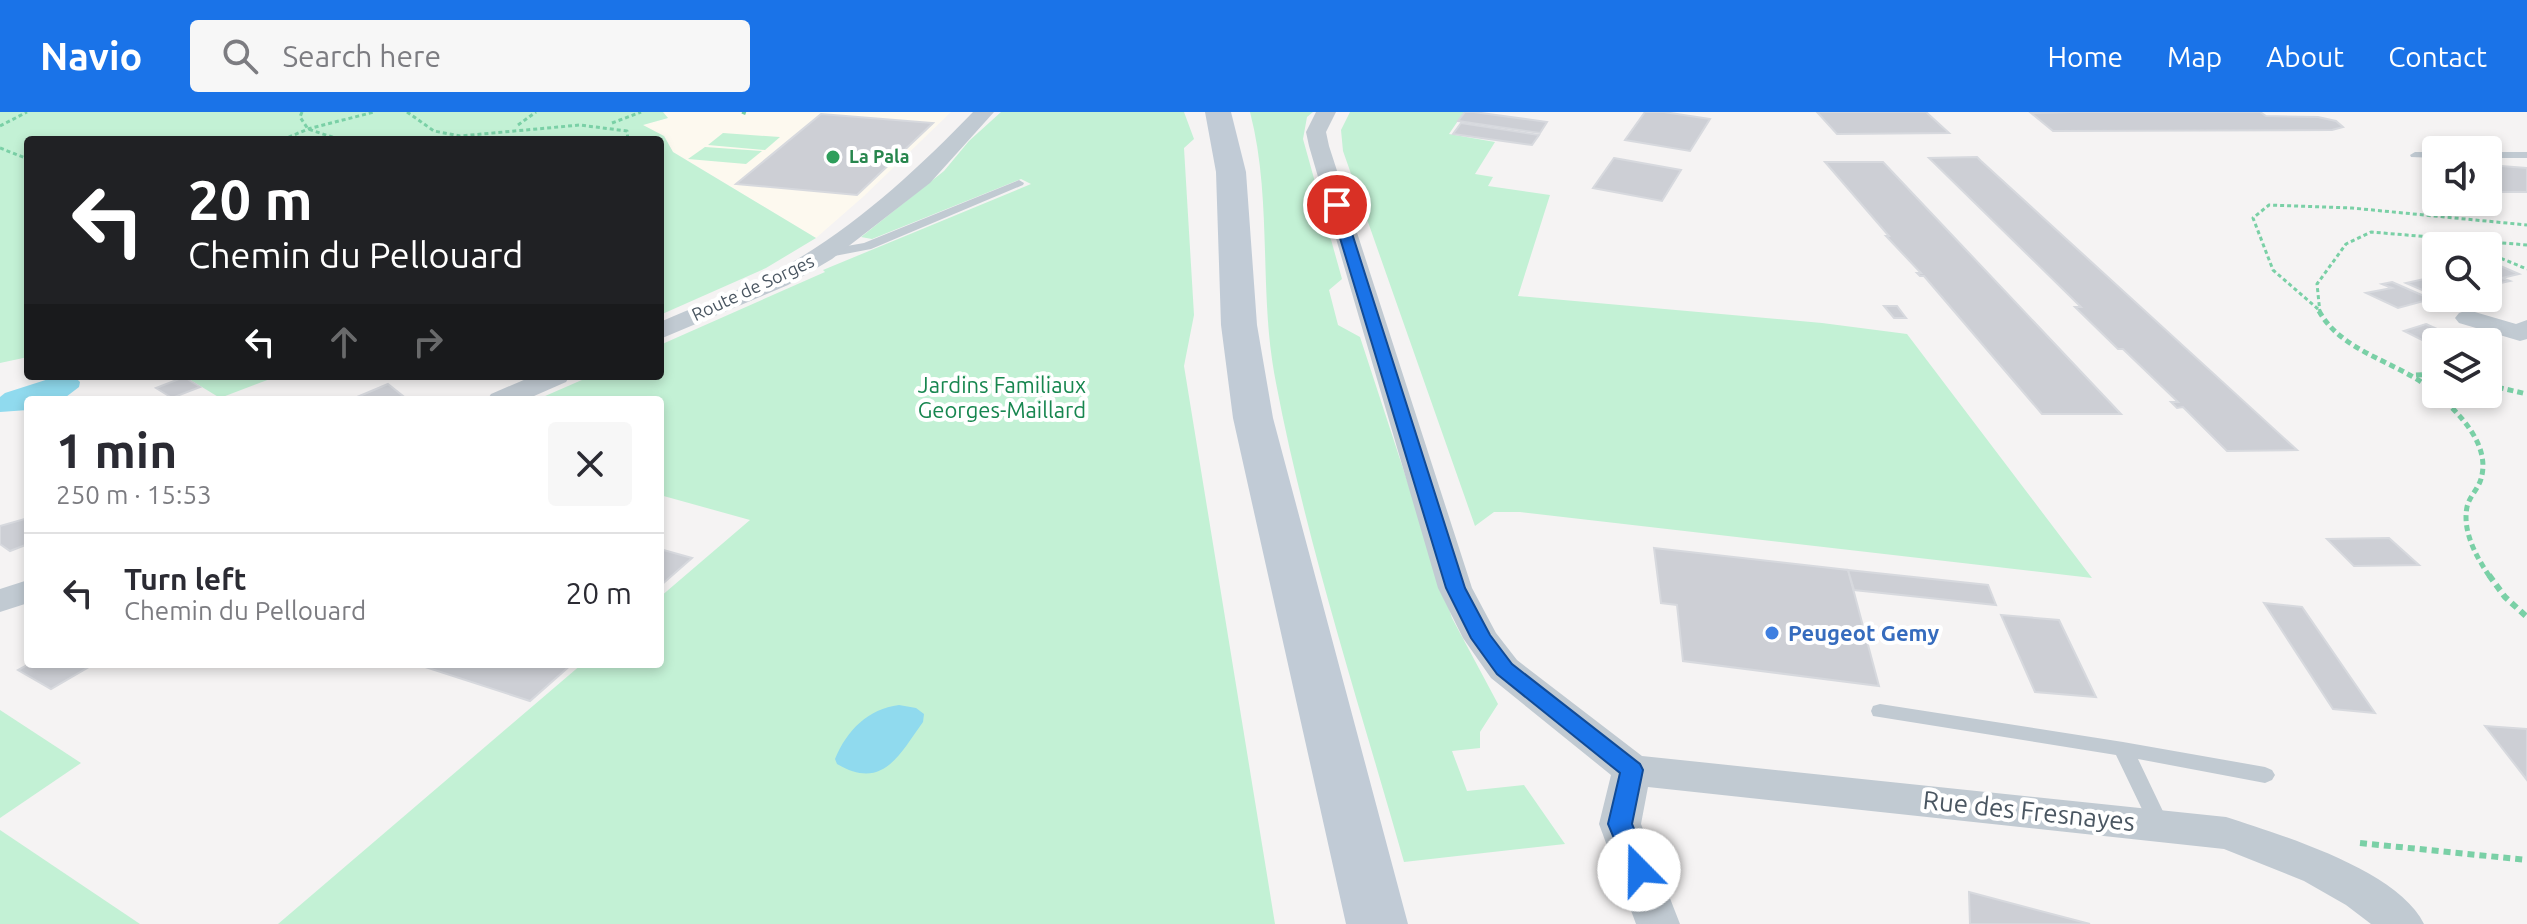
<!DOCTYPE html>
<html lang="en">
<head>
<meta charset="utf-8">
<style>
	body { margin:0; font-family:Ubuntu,sans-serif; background:#f7f7f7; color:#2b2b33; height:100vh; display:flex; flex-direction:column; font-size:30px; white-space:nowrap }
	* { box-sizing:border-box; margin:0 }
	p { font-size:26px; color:#7c7c81 }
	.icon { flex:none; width:44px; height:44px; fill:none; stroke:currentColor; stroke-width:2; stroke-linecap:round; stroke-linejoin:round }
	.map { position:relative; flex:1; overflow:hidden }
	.drawer { position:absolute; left:24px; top:284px; width:640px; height:272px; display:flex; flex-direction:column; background:#fff; border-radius:8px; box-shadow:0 4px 12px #0003 }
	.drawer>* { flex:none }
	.hud { position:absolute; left:24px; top:24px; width:640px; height:244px; border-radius:8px; box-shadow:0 4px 12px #0003; background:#202124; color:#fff; overflow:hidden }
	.tools { position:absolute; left:2422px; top:24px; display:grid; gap:16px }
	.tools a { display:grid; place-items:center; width:80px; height:80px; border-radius:8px; background:#fff; box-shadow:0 4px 12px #0003; font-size:40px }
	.pin { position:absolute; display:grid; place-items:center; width:68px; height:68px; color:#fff; margin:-34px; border:4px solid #fff; border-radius:50%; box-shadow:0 2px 8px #0007 }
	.me { position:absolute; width:88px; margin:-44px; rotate:338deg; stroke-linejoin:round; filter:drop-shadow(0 0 6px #0008) }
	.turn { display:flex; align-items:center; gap:28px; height:168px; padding:0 32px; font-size:36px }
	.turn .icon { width:104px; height:104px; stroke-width:2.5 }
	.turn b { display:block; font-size:56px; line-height:68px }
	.lanes { display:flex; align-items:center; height:76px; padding:0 32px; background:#0003; justify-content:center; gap:40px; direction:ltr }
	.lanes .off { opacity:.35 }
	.round { display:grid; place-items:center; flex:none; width:84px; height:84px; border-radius:8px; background:#f7f7f7 }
	.overview { display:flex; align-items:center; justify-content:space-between; height:136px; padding:0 32px }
	h1 { font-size:48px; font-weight:700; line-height:60px }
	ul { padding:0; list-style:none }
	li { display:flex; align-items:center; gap:24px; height:120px; padding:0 32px; border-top:2px solid #e1e1e2 }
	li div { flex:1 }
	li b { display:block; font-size:30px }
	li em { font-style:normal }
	header { display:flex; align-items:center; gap:48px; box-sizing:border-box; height:112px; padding:0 40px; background:#1a73e8; color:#fff }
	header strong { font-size:38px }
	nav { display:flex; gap:44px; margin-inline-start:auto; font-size:28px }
	.search { width:560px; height:72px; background:#f7f7f7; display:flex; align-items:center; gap:20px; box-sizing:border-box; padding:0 28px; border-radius:8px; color:#7c7c81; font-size:30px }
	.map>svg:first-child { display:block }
	.commercial { fill:#fdf9ef }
	.green { fill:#c3f1d5 }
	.water { fill:#90daee }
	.building { fill:#cdcfd5; stroke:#d7d9de; stroke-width:2 }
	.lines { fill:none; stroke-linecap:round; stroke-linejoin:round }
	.path-far2 { stroke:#7ad0a6; stroke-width:3; stroke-dasharray:4 3; stroke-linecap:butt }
	.path-far1 { stroke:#7ad0a6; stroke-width:5; stroke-dasharray:6 4; stroke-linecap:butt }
	.path { stroke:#7ad0a6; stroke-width:6; stroke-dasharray:7 5; stroke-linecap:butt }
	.service { fill:#c1cad2; fill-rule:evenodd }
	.minor { fill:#c1cad2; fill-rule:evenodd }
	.secondary { fill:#c1cbd6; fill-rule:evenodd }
	.route { fill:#1a73e8; stroke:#114b97; stroke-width:2 }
	.leisure-dot { fill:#2e9e5b; stroke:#fff; stroke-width:3 }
	.shop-dot { fill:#3f7fe0; stroke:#fff; stroke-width:3 }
	.labels { text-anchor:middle; stroke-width:8; stroke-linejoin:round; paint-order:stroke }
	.far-leisure-label { font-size:18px; font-weight:bold; fill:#27864d; stroke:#fff; text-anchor:start }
	.far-street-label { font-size:18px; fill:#4a5661; stroke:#fff }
	.park-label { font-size:22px; fill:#17864f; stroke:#fff }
	.shop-label { font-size:22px; font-weight:bold; fill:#366cbe; stroke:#fff; text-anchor:start }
	.near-street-label { font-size:26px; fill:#4a5661; stroke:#fff }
</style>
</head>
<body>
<header>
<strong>Navio</strong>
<div class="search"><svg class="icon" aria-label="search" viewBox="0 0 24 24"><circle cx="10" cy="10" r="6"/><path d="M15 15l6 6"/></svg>Search here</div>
<nav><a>Home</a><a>Map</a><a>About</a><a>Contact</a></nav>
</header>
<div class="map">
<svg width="2527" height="812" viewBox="0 0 2527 812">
	<rect width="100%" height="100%" fill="#f5f3f3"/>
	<path class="commercial" d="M663,0H951L864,84L816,126L673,40L664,24L642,13L668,6Z"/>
	<g class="green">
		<path d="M0,0H663L668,6L643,13L664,24L673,40L816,126L766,156L660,203V28H28V245L0,251Z"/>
		<path d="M1001,0H1184L1194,27L1184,36L1194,203L1184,254L1275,812H278L582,552H660V485L750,408L660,383V288H536L591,264H660V233L825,160L823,158L1031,72L1021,67L872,127L861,125L944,59L969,29Z"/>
		<path d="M1250,0H1313L1307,5L1303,27L1342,167L1329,178L1338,213L1360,225L1452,506L1498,592L1480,620V636L1452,639L1467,679L1524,673L1565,732L1404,750C1359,591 1307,433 1276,271C1258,181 1273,88 1250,0Z"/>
		<path d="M1350,0H1464L1449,22L1495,30L1475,62L1493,65L1488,74L1550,83L1518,184L1822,211L1907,222L2092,466L1520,400H1494L1475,414L1343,39L1341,18Z"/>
		<path d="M723,21L780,25L765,38L708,33Z"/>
		<path d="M705,35L762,39L746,52L688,47Z"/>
		<path d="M184,264H278L220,286Z"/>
		<path d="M0,598L81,651L0,706Z"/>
		<path d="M0,718L140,812H0Z"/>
	</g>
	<g class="water">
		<path d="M58,264H74L80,270L79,275L62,288H28V298L0,300V285L5,281Z"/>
		<path d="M899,593L916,596L924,602L923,610C899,643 883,679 837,652L835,647C847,618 868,597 899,593Z"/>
	</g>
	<g class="building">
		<path d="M1465,0H1474L1547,10L1540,21L1458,9Z"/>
		<path d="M1645,0H1664L1710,7L1690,39L1625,28Z"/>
		<path d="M1817,0H1926L1949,21L1837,22Z"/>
		<path d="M2071,0H2260L2266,4L2318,5L2336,9L2343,15L2332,18L2053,19L2031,1Z"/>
		<path d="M821,2L933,11L857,83L736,72Z"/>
		<path d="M1461,11L1539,23L1532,33L1453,22Z"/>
		<path d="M1977,45L1981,49L2297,338L2227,339L2183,295L2177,296L2171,290H2178L2123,237H2118L2075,195H2081L1929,46Z"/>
		<path d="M1614,46L1681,58L1662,89L1593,76Z"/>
		<path d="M1825,50H1883L2121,302H2042L1924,164H1920L1917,161H1921L1886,124H1889Z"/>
		<path d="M2488,53L2527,56V80H2494L2488,77Z"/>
		<path d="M2488,149H2489L2519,162L2502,166L2510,169L2501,171L2488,166Z"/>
		<path d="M2433,165L2436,166V184L2406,171Z"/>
		<path d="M2392,170L2431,187L2398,196L2366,181L2392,176L2382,172Z"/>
		<path d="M1884,194H1897L1906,206H1894Z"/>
		<path d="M2426,212L2465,230H2436V235L2404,219Z"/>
		<path d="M184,265L200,275L172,286L156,276Z"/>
		<path d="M388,272L403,284L393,288H350Z"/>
		<path d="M28,406V432L10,439L0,432V414Z"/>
		<path d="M2389,426L2419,453L2354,454L2327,427Z"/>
		<path d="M1654,436L1848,458L1879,574L1683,549L1677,493L1661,491Z"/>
		<path d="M660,437L692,446L660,474Z"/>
		<path d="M1848,458L1988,473L1996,493L1854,478Z"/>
		<path d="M2264,491L2302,495L2375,601L2333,597Z"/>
		<path d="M2001,503L2059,508L2096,585L2035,580Z"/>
		<path d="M29,552H94L51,577L18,558Z"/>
		<path d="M416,552H572L530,589Z"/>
		<path d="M2485,614L2527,617V668Z"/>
		<path d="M1969,780L2090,812H1970Z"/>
	</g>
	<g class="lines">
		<g class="path-far2">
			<path d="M302,0L300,5L308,17L341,28"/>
			<path d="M407,0L434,19L460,24L580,13L627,19L628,28"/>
			<path d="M742,0L747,2"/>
			<path d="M612,11L641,0"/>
			<path d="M518,13L536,0"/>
			<path d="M0,14L27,0"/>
			<path d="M282,28L308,17L374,0"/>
			<path d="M0,36L28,47"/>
			<path d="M2460,129L2472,134"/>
			<path d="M2488,141L2527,157"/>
			<path d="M2318,197L2273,158L2253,106L2269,93L2352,96L2527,113"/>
			<path d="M2320,201L2317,172L2346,132L2371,120L2527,133"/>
		</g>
		<g class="path-far1">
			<path d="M2319,199C2343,242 2399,249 2436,281"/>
			<path d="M2416,263L2436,262"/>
			<path d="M2488,273L2527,282"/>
			<path d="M2438,282C2460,303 2491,333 2481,367C2478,377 2469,385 2467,395C2462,420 2477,446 2490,465"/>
		</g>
		<g class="path">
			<path d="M2489,463L2505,485L2527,505"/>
			<path d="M2360,731L2527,748"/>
		</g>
		<g class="service">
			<path d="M2415,40H2436V46L2411,45L2410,43Z"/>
			<rect x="2488" y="40" width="39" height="6"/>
			<path d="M1019,68L1024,71L1023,73L871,137L824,146L818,142L824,138L864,131Z"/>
			<path d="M1880,592L2123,630L2265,655L2272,658L2275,663L2272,668L2265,671L2138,647L2170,714L2167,720L2160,722L2153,720L2116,643L1873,604L1871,599L1873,594Z"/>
		</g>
		<g class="minor">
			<path d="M973,0H994L930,71L832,147L788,173L660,227V210C697,194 737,180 773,161C850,120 913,62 973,0Z"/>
			<path d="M1316,0H1336L1326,20L1329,34L1472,476L1496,521L1517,548L1642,644L2226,705C2281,723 2398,758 2424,812H2371L2346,793L2304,769L2224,737L1648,675L1641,712L1680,812H1636L1599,712L1611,663L1491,566L1463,526L1438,476L1309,34L1306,20Z"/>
			<path d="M2468,198L2516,212L2527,208V227L2520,229L2459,211L2455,206L2459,201Z"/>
			<path d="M533,264H570L566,270L525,288H487L491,282Z"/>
			<path d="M28,468V491L0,500V477Z"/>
		</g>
		<path class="secondary" d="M1205,0H1231L1246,60L1257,213L1273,306L1408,812H1346L1233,306L1221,213L1216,60Z"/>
	</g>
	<path class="route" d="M1337,89L1343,93L1465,476L1490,523L1512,552L1640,652L1643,658L1632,712L1651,758L1647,765L1639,768L1630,765L1608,712L1620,661L1497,562L1471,526L1446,476L1330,93Z"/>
	<circle class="leisure-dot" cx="833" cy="45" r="8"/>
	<circle class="shop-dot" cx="1772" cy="521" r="8"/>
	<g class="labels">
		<g class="far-leisure-label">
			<text x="849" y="51">La Pala</text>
		</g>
		<g class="far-street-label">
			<text transform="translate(753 176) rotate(-25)" y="6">Route de Sorges</text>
		</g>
		<g class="park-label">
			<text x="1002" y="281">Jardins Familiaux<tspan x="1002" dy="25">Georges-Maillard</tspan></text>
		</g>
		<g class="shop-label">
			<text x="1788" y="529">Peugeot Gemy</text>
		</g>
		<g class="near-street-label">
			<text transform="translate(2029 699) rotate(6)" y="9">Rue des Fresnayes</text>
		</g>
	</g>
</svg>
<div class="tools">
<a><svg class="icon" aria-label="sound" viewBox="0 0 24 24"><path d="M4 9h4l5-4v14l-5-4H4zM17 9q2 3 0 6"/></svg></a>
<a><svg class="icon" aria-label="search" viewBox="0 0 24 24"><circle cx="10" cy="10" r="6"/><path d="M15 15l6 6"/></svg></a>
<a><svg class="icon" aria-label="layers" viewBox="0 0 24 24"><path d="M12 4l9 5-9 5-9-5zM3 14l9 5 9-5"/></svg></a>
</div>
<div class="pin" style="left:1337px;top:93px;background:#d93025"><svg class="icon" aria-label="arrive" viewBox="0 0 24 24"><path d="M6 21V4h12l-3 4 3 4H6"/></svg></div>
<svg class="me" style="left:1639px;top:758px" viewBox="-20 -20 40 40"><circle r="19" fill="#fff"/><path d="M0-13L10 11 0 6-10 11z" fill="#1a73e8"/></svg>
<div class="hud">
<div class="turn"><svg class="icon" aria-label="left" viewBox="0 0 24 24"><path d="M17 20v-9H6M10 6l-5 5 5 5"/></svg><div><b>20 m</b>Chemin du Pellouard</div></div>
<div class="lanes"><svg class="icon" aria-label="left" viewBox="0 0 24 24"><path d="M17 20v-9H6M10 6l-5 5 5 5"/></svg><svg class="icon off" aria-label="ahead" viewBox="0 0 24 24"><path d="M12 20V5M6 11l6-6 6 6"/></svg><svg class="icon off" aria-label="right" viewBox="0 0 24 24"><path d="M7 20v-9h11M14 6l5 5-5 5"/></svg></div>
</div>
<section class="drawer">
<div class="overview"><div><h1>1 min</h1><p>250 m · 15:53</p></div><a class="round"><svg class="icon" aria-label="close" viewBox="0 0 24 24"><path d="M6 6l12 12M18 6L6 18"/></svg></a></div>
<ul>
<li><svg class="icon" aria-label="left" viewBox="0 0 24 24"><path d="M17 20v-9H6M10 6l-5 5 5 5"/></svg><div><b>Turn left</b><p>Chemin du Pellouard</p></div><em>20 m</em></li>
</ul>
</section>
</div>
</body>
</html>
